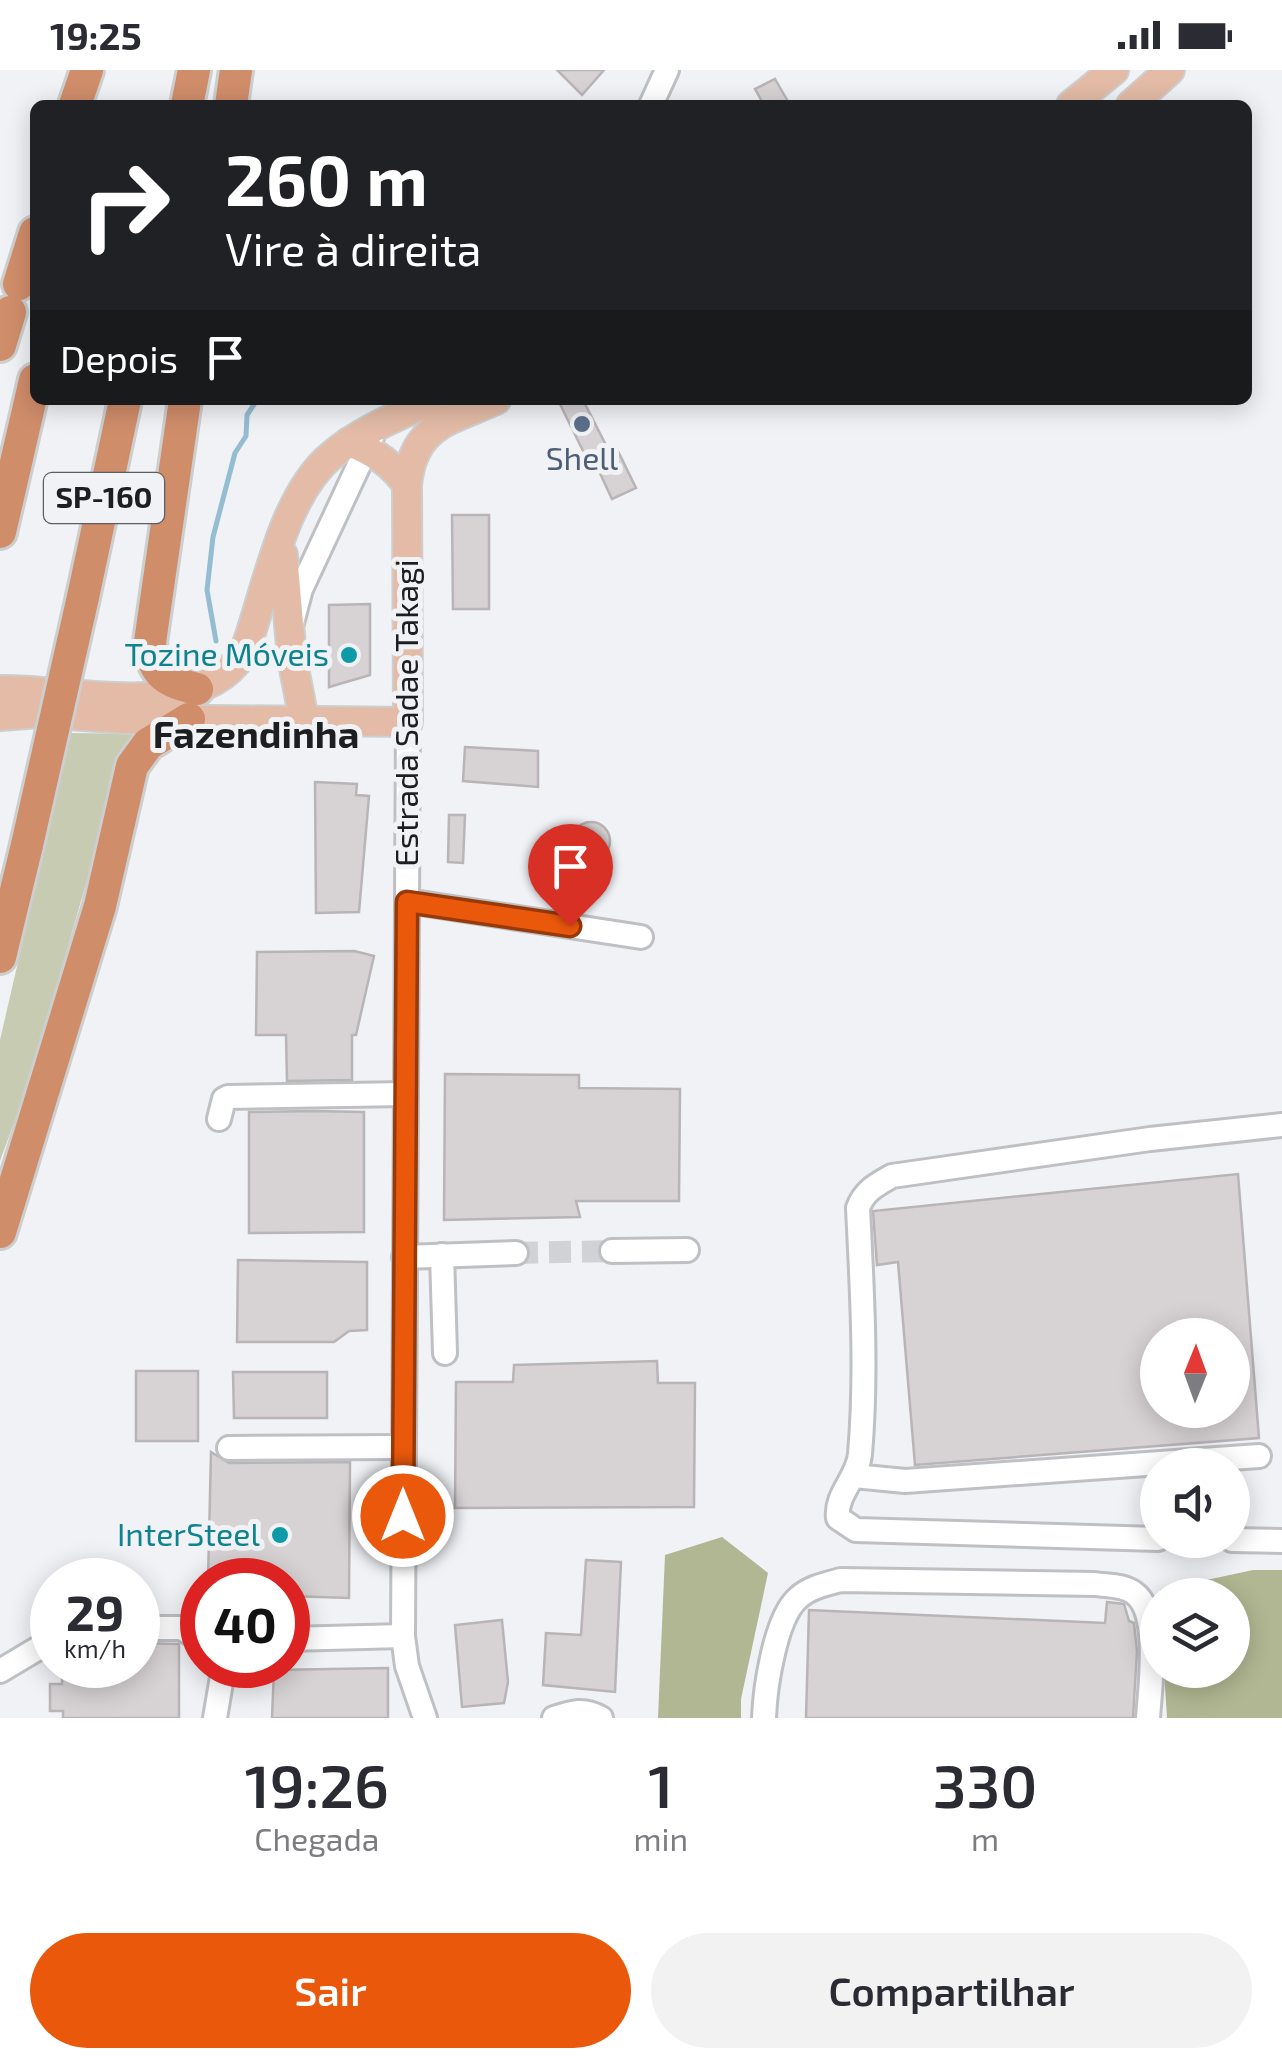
<!DOCTYPE html>
<html lang="pt">
<head>
<meta charset="utf-8">
<style>
	body { margin:0; font-family:"Exo 2",sans-serif; background:#f2f2f3; color:#2b2b33; height:100vh; display:flex; flex-direction:column; font-size:38px; white-space:nowrap }
	* { box-sizing:border-box; margin:0 }
	p { font-size:32px; color:#7c7c81 }
	.icon { flex:none; width:55px; height:55px; fill:none; stroke:currentColor; stroke-width:2; stroke-linecap:round; stroke-linejoin:round }
	.map { position:relative; height:1648px; overflow:hidden }
	.drawer { display:flex; flex-direction:column; background:#fff; flex:1 }
	.drawer>* { flex:none }
	.top-card { position:absolute; left:30px; top:30px; width:1222px; height:305px; border-radius:15px; box-shadow:0 5px 25px #0003; background:#202124; color:#fff; overflow:hidden }
	.needle { width:65px; rotate:1deg }
	.buttons { position:absolute; left:1140px; top:1248px; display:grid; gap:20px }
	.buttons a { display:grid; place-items:center; width:110px; height:110px; border-radius:50%; background:#fff; box-shadow:0 5px 25px #0003; font-size:50px }
	.speed { position:absolute; left:30px; top:1488px; display:flex; gap:20px; font-size:50px; font-weight:700; text-align:center }
	.speed>* { display:grid; place-content:center; width:130px; height:130px; border-radius:50%; background:#fff; box-shadow:0 5px 25px #0003; line-height:1 }
	.speed small { font-size:25px; font-weight:400 }
	.speed .limit { border:15px solid #d22; background:#fff; color:#111 }
	.pin { position:absolute; display:grid; place-items:center; width:85px; height:85px; color:#fff; margin:-102px -42px; border-radius:50% 50% 50% 0; rotate:-45deg; box-shadow:0 0 10px #0007 }
	.pin .icon { rotate:45deg }
	.me { position:absolute; width:110px; margin:-55px; rotate:0deg; stroke-linejoin:round; filter:drop-shadow(0 0 8px #0008) }
	.turn { display:flex; align-items:center; gap:35px; height:210px; padding:0 30px; font-size:45px }
	.turn .icon { width:130px; height:130px; stroke-width:2.5 }
	.turn b { display:block; font-size:70px; line-height:85px }
	.then { display:flex; align-items:center; height:95px; padding:0 30px; background:#0003; gap:20px; font-size:38px }
	.eta { display:flex; justify-content:space-evenly; align-items:center; height:170px; text-align:center }
	.eta b { font-size:60px; font-weight:600; line-height:70px }
	.action { display:flex; gap:20px; margin-top:auto; padding:20px 30px }
	.action a { flex:1; height:115px; border-radius:60px; background:#ea580c; color:#fff; font-size:40px; font-weight:600; line-height:115px; text-align:center }
	.action a+a { background:#f2f2f3; color:#2b2b33 }
	.status { display:flex; justify-content:space-between; align-items:center; height:70px; padding:0 50px; background:#fff; direction:ltr }
	.status svg { height:28px; fill:currentColor }
	.map>svg:first-child { display:block }
	.green { fill:#c6cbb1 }
	.forest { fill:#b1b792 }
	.lines { fill:none; stroke-linecap:round; stroke-linejoin:round }
	.stream { stroke:#94bdd1; stroke-width:5 }
	.building { fill:#d7d2d4; stroke:#b9b4b6; stroke-width:2.5; fill-rule:evenodd }
	.minor-tunnel { stroke:#d0d2d6; stroke-width:22; stroke-dasharray:22 11; stroke-linecap:butt }
	.minor-casing { stroke:#bec0c4; stroke-width:28 }
	.major-casing { stroke:#cdcece; stroke-width:32 }
	.highway-casing { stroke:#cdcece; stroke-width:38 }
	.minor { stroke:#fff; stroke-width:22 }
	.major { stroke:#e3bba6; stroke-width:28 }
	.highway { stroke:#d08d6a; stroke-width:32 }
	.highway-bridge-casing { stroke:#cdcece; stroke-width:38; stroke-linecap:butt }
	.highway-bridge { stroke:#d08d6a; stroke-width:32 }
	.route-casing { stroke:#983908; stroke-width:25 }
	.route { stroke:#ea580c; stroke-width:18 }
	.service-dot { fill:#5c6f8a; stroke:#f0f2f6; stroke-width:4 }
	.culture-dot { fill:#0f9aa8; stroke:#f0f2f6; stroke-width:4 }
	.labels { text-anchor:middle; stroke-width:10; stroke-linejoin:round; paint-order:stroke }
	.shield { fill:#f0f2f6; stroke:#5c5e60; stroke-width:2.5 }
	.shield-label { font-size:30px; font-weight:bold; fill:#1d1e1f }
	.service-label { font-size:32px; fill:#4e5e75; stroke:#f0f2f6 }
	.culture-label { font-size:32px; fill:#0d838f; stroke:#f0f2f6; text-anchor:end }
	.street-label { font-size:32px; fill:#1d1e1f; stroke:#f0f2f6 }
	.quarter-label { font-size:38px; font-weight:bold; fill:#1d1e1f; stroke:#f0f2f6 }
</style>
</head>
<body>
<div class="status"><b>19:25</b><svg viewBox="0 0 49 12"><path d="M0 12V9h3v3zM5 12V6h3v6zM10 12V3h3v9zM15 12V0h3v12zM26 1h20v11H26zM47 4h2v5h-2z"/></svg></div>
<div class="map">
<svg width="1282" height="1648" viewBox="0 0 1282 1648">
	<rect width="100%" height="100%" fill="#f0f2f6"/>
	<path class="green" d="M71,663L138,664L112,701L95,782L30,1009L0,1091V970Z"/>
	<g class="forest">
		<path d="M722,1467L768,1503L741,1629V1648H658L665,1485Z"/>
		<path d="M1253,1500H1282V1648H1167L1164,1600H1232V1525H1160V1520Z"/>
	</g>
	<g class="lines">
		<path class="stream" d="M216,571L207,520L213,467L235,383L246,366L247,345L257,330"/>
	</g>
	<g class="building">
		<path d="M557,0H604L582,25Z"/>
		<path d="M775,9L790,35H764L755,19Z"/>
		<path d="M558,330H583L609,381L616,377L636,418L612,429L592,386L587,389Z"/>
		<path d="M452,445H489V539H453Z"/>
		<path d="M370,534V605L329,617V535Z"/>
		<path d="M465,677L538,681V717L463,711Z"/>
		<path d="M315,712L357,714L356,725L369,726L359,842L316,843Z"/>
		<path d="M449,745H465L463,793L448,792Z"/>
		<circle cx="591" cy="771" r="19"/>
		<path d="M354,881L374,886L356,965H352V1010L287,1011L286,965H256L257,882Z"/>
		<path d="M445,1004L579,1005V1018L680,1019L679,1131H576L580,1147L444,1150Z"/>
		<path d="M313,1041L364,1042V1162L249,1163V1042Z"/>
		<path d="M1238,1104L1259,1368L915,1395L898,1192L877,1195L873,1141ZM1158,1265H1232V1340H1158Z"/>
		<path d="M238,1190L367,1192V1260L349,1261L334,1272H237Z"/>
		<path d="M657,1291L658,1313H695L694,1437L455,1438L456,1312H513L514,1295Z"/>
		<rect x="136" y="1301" width="62" height="70"/>
		<path d="M233,1302H327V1348H234Z"/>
		<path d="M211,1382L229,1393L350,1392L349,1528L288,1526V1510H208Z"/>
		<path d="M586,1490L621,1492L615,1622L543,1615L546,1563L581,1565Z"/>
		<path d="M1107,1532L1124,1534L1129,1551L1134,1553L1137,1581L1133,1648H806L809,1540L1105,1553Z"/>
		<path d="M502,1550L508,1612L504,1633L462,1637L455,1555Z"/>
		<path d="M138,1573L179,1574V1648H63V1641H50V1614H62V1595H138Z"/>
		<path d="M388,1598V1648H272L274,1600Z"/>
	</g>
	<g class="lines">
		<path class="minor-tunnel" d="M516,1183L612,1181"/>
		<defs>
			<g id="minor">
				<path d="M651,35L667,0"/>
				<path d="M292,553L301,519L372,367"/>
				<path d="M408,652L403,1566L407,1596L425,1648"/>
				<path d="M407,831L641,867"/>
				<path d="M219,1049L224,1029L228,1027L406,1024"/>
				<path d="M612,1181L687,1180"/>
				<path d="M442,1185L445,1283"/>
				<path d="M404,1187L516,1183"/>
				<path d="M229,1378L404,1377"/>
				<path d="M854,1406L905,1411L1259,1386"/>
				<path d="M1158,1469L856,1460L838,1448C835,1424 858,1408 860,1384C867,1303 862,1220 858,1138C864,1121 876,1115 892,1106L1150,1069L1282,1055"/>
				<path d="M1232,1470L1282,1471"/>
				<path d="M138,1558H181L202,1570"/>
				<path d="M288,1569L403,1566"/>
				<path d="M0,1601L52,1570"/>
				<path d="M215,1648L224,1595"/>
				<path d="M554,1648C572,1642 584,1638 601,1648"/>
				<path d="M764,1648C765,1619 775,1548 798,1528C810,1517 826,1514 841,1510L1095,1514C1108,1516 1124,1515 1134,1523C1161,1542 1150,1617 1148,1648"/>
			</g>
			<g id="major">
				<path d="M1071,35L1114,0"/>
				<path d="M1131,35L1170,0"/>
				<path d="M349,372C373,381 393,394 407,415"/>
				<path d="M283,485L292,588L304,650"/>
				<path d="M0,620C70,618 204,655 245,580C267,520 282,426 332,385C362,360 398,346 433,330"/>
				<path d="M0,646L40,643L126,649L408,652L407,415C413,355 449,351 496,330"/>
			</g>
			<g id="highway">
				<path d="M75,35L87,0"/>
				<path d="M187,35L194,0"/>
				<path d="M231,35L236,0"/>
				<path d="M19,214L35,163"/>
				<path d="M0,275L10,242"/>
				<path d="M185,330L150,572C152,605 168,612 197,619"/>
				<path d="M0,462L35,310"/>
				<path d="M83,527L125,330"/>
				<path d="M0,887L27,775"/>
				<path d="M0,1162L100,836L132,696L148,674L189,649"/>
			</g>
		</defs>
		<use href="#minor" class="minor-casing"/>
		<use href="#major" class="major-casing"/>
		<use href="#highway" class="highway-casing"/>
		<use href="#minor" class="minor"/>
		<use href="#major" class="major"/>
		<use href="#highway" class="highway"/>
		<defs>
			<path id="highway-bridge" d="M27,775L83,527"/>
		</defs>
		<use href="#highway-bridge" class="highway-bridge-casing"/>
		<use href="#highway-bridge" class="highway-bridge"/>
	</g>
	<g class="lines">
		<defs>
			<path id="route" d="M403,1446L407,832L570,856"/>
		</defs>
		<use href="#route" class="route-casing"/>
		<use href="#route" class="route"/>
	</g>
	<circle class="service-dot" cx="582" cy="354" r="10"/>
	<g class="culture-dot">
		<circle cx="349" cy="585" r="10"/>
		<circle cx="280" cy="1465" r="10"/>
	</g>
	<g class="labels">
		<rect class="shield" x="44" y="403" width="120" height="50" rx="8"/>
		<g class="shield-label">
			<text x="104" y="438">SP-160</text>
		</g>
		<g class="service-label">
			<text x="582" y="400">Shell</text>
		</g>
		<g class="culture-label">
			<text x="329" y="596">Tozine Móveis</text>
			<text x="260" y="1476">InterSteel</text>
		</g>
		<g class="street-label">
			<text transform="translate(407 643) rotate(-90)" y="11">Estrada Sadae Takagi</text>
		</g>
		<g class="quarter-label">
			<text x="256" y="678">Fazendinha</text>
		</g>
	</g>
</svg>
<div class="buttons">
<a><svg class="needle" viewBox="-14 -14 28 28"><path d="M0-13l5 13h-10z" fill="#e53935"/><path d="M0 13l5-13h-10z" fill="#7c7c81"/></svg></a>
<a><svg class="icon" aria-label="sound" viewBox="0 0 24 24"><path d="M4 9h4l5-4v14l-5-4H4zM17 9q2 3 0 6"/></svg></a>
<a><svg class="icon" aria-label="layers" viewBox="0 0 24 24"><path d="M12 4l9 5-9 5-9-5zM3 14l9 5 9-5"/></svg></a>
</div>
<div class="speed"><div>29<small>km/h</small></div><div class="limit">40</div></div>
<div class="pin" style="left:570px;top:856px;background:#d93025"><svg class="icon" aria-label="arrive" viewBox="0 0 24 24"><path d="M6 21V4h12l-3 4 3 4H6"/></svg></div>
<svg class="me" style="left:403px;top:1446px" viewBox="-20 -20 40 40"><circle r="17" fill="#ea580c" stroke="#fff" stroke-width="3"/><path d="M0-11L8 9 0 5-8 9z" fill="#fff"/></svg>
<div class="top-card">
<div class="turn"><svg class="icon" aria-label="right" viewBox="0 0 24 24"><path d="M7 20v-9h11M14 6l5 5-5 5"/></svg><div><b>260 m</b>Vire à direita</div></div>
<div class="then">Depois<svg class="icon" aria-label="arrive" viewBox="0 0 24 24"><path d="M6 21V4h12l-3 4 3 4H6"/></svg></div>
</div>
</div>
<section class="drawer">
<div class="eta">
<div><b>19:26</b><p>Chegada</p></div>
<div><b>1</b><p>min</p></div>
<div><b>330</b><p>m</p></div>
</div>
<div class="action"><a>Sair</a><a>Compartilhar</a></div>
</section>
</body>
</html>
